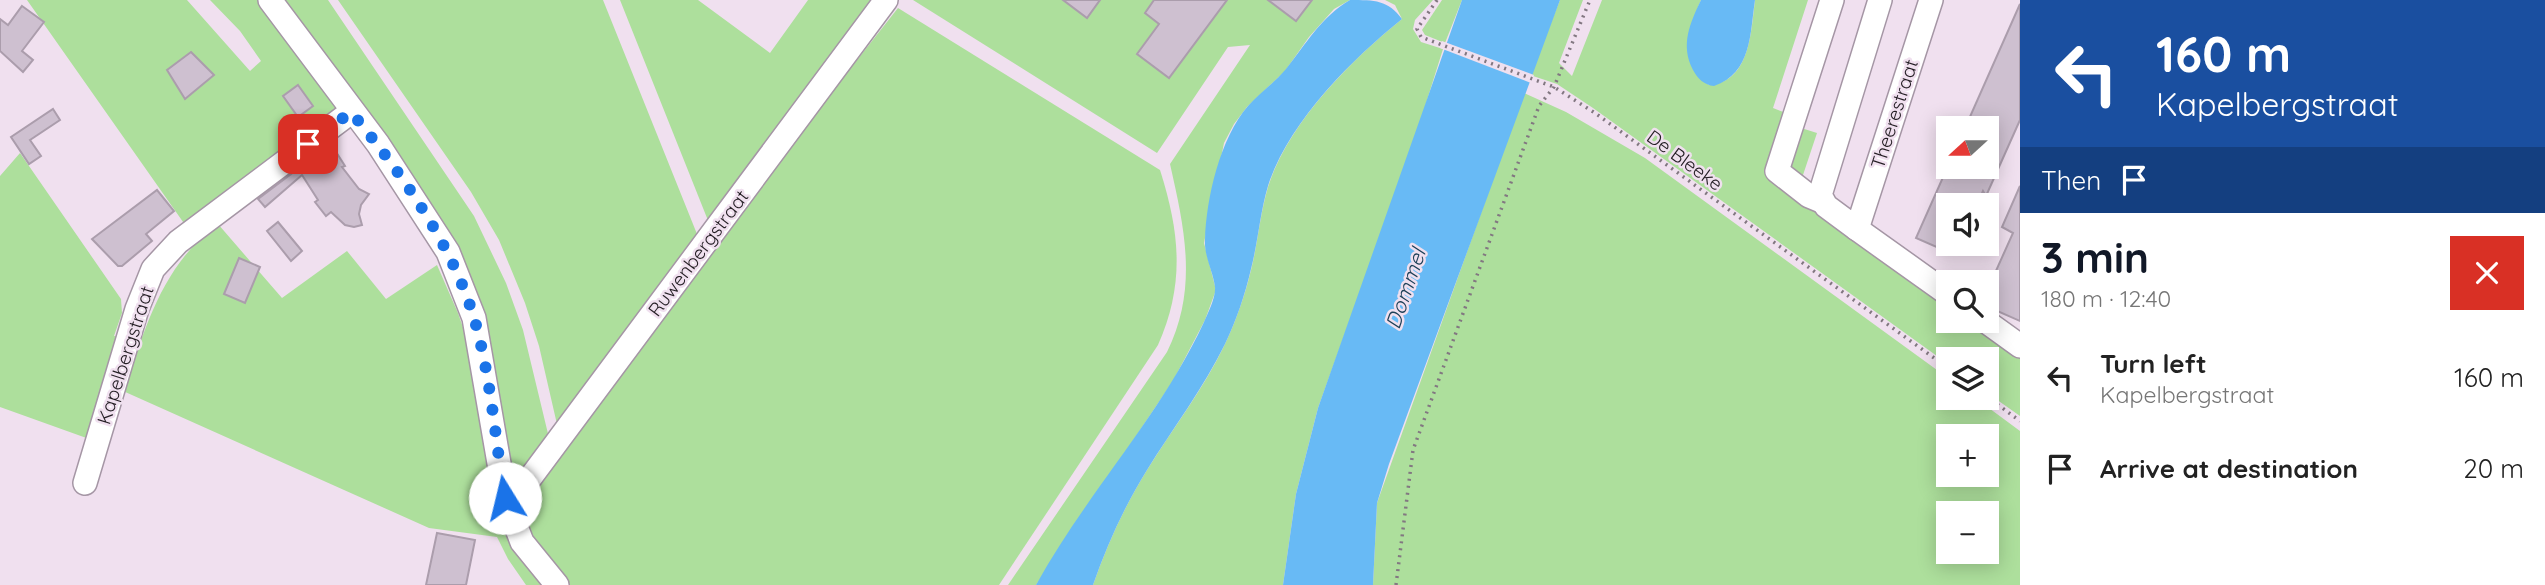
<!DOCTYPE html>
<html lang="en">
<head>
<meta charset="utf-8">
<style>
	body { margin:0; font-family:Quicksand,sans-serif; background:#f6f6f6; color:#222; height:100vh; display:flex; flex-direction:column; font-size:26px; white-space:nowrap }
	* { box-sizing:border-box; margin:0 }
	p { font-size:23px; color:#767676 }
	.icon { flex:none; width:38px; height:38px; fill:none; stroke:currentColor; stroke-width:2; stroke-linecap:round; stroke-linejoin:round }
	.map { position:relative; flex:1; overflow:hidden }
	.panel { display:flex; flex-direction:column; background:#fff; width:525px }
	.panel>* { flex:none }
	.guide { background:#1a4fa0; color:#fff; overflow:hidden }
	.needle { width:46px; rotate:249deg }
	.buttons { position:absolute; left:1936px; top:116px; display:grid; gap:14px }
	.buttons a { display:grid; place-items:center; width:63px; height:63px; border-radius:0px; background:#fff; box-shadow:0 4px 18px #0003; font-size:35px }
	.pin { position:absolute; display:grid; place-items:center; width:60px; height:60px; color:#fff; margin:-30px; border-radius:14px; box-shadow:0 4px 10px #0006 }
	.me { position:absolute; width:77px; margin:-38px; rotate:351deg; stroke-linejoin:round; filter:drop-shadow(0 0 5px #0008) }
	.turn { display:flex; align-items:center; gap:24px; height:147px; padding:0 21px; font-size:32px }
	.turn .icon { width:91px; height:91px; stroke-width:2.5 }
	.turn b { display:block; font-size:49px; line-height:60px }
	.then { display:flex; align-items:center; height:66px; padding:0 21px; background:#0003; gap:14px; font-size:26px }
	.round { display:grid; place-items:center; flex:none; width:74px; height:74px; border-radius:0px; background:#f6f6f6 }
	.summary { display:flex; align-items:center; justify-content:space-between; height:119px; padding:0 21px }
	h1 { font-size:42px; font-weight:700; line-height:52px; color:#111827 }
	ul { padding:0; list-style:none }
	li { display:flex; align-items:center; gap:21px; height:91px; padding:0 21px }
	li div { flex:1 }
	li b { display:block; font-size:26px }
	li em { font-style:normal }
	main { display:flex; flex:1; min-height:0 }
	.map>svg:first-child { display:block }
	.green { fill:#addf9c; fill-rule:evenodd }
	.water { fill:#68baf5 }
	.pier { fill:#f0e0ef }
	.building { fill:#cec0d0; stroke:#ab9dac; stroke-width:2 }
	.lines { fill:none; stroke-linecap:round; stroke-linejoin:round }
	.minor-casing { stroke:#a596a5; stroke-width:26 }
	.path { stroke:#827781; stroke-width:3.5; stroke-dasharray:2 5; stroke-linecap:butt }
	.minor { stroke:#fff; stroke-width:23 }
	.route { stroke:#1a73e8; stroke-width:12; stroke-dasharray:0 21.6 }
	.labels { text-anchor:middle; stroke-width:5; stroke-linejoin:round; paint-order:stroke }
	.street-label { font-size:19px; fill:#231d23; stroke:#f0e0ef }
	.water-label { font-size:21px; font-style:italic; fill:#1d4058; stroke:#f0e0ef }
</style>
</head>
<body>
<main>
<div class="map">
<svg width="2020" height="585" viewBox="0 0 2020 585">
	<rect width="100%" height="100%" fill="#f0e0ef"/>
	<g class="green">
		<path d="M27,0H187L250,71L261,61L240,31L210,0H262L342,116L188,229Z"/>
		<path d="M276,0H328L474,216L506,283L523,330L550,442L508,494L470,288Z"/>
		<path d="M338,0H603L699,239L559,433L539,346L525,303L499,240L471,192Z"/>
		<path d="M620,0H698L770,53L808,0H879L711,228Z"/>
		<path d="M913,0H1350L1334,9L1309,37L1285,71L1247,107L1234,124L1224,143L1204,243L1216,290L1205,320L1173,381L1036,585H1008L1167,352C1198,289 1185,230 1170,164L1250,45L1228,47L1157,153Z"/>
		<path d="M1385,0H1433L1415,20L1413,29L1421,42L1443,49L1413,145L1318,408L1296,494L1283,585H1093C1107,545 1124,507 1147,470C1173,428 1203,390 1225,344C1236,321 1245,295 1251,270C1258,242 1260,214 1268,187C1288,123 1351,60 1402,19L1395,5Z"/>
		<path d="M1442,0H1462L1445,43L1425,35L1422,30Z"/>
		<path d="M1560,0H1583L1559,63L1572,76L1602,0H1701C1689,27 1678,67 1709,85C1750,82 1751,32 1755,0H1808L1773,108L1786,113L1769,174L1948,303V320H1972L2020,355V416L1986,392V359H1948V364L1593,108L1557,84L1530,75Z"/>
		<path d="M898,8L1160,170C1180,233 1185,284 1158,345L999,585H566L552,574L510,500Z"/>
		<path d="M1524,93L1566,112L1645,158L1948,378V397H1974L2020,431V585H1373L1377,503ZM1948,436H1986V474H1948ZM1948,513H1986V551H1948Z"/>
		<path d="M1798,127L1817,133L1801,181L1790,169Z"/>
		<path d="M20,153L121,299L122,313L114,336L126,337L92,440L0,407V176Z"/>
		<path d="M218,224L282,298L347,251L386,299L437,265L458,313L483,386L496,477L552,585H526L508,559L497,537L429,528L123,391C146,328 161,266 218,224Z"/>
	</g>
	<g class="water">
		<path d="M1350,0C1375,0 1388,0 1402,19C1351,60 1288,123 1268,186C1260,213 1258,242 1251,269C1245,295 1236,321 1225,344C1203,389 1173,428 1147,470C1124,507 1107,545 1093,585H1036C1086,494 1160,417 1204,322C1208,313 1216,297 1215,287C1213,271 1204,256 1205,240C1206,199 1220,138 1248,106C1260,93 1274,83 1286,69C1306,44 1321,17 1350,0Z"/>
		<path d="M1462,0H1560L1389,464L1377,503L1373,585H1283L1296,494L1318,408Z"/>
		<path d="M1701,0H1755C1750,33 1752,73 1714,86C1704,85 1698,79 1693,70C1680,45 1690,23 1701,0Z"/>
	</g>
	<path class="pier" d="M1442,41L1534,75L1531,83L1440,48Z"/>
	<g class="building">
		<path d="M1063,0H1100L1087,18Z"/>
		<path d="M1154,0H1227L1169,78L1137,54L1159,24L1145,13Z"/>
		<path d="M1268,0H1312L1296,21Z"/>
		<path d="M2020,4V120L1986,196L1983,191L1977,205H1948V252L1916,238L1948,166H1986V128H1965Z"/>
		<path d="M22,6L44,22L22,51L33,60L23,72L0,51V19L8,25Z"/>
		<path d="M191,52L214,75L185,99L167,70Z"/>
		<path d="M298,85L313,106L298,117L283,96Z"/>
		<path d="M53,109L60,120L30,140L41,156L29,164L11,137Z"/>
		<path d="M331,144L345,166L342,167L359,189L369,194L361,205L359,214L362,225L354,227L345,225L331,212L326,216L315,202L318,200L302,175L265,207L258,199Z"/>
		<path d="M2020,186V321L1986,306V293L2013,233L2002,227Z"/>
		<path d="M157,190L174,211L146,234L152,241L122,266H118L92,239Z"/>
		<path d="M278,222L302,251L291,261L267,231Z"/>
		<path d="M239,258L260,267L245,303L224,294Z"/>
		<path d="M437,533L475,540L466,585H426Z"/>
	</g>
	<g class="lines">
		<defs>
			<g id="minor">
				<path d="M270,0L378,144L448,252L474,318L505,498L522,542L557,585"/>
				<path d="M1880,0L1820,195L1826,206L1857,229L1931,0"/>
				<path d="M1821,201L1809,196L1777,171L1832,0"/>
				<path d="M1857,229L1948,294"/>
				<path d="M1984,320L2020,346"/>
				<path d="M85,483L137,309L153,269L178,242L351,112"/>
				<path d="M505,498L519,493L886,0"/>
			</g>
		</defs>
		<use href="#minor" class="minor-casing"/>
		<g class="path">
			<path d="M1437,0L1417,29L1421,37L1554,87L1595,113L1948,368"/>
			<path d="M1986,396L2020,421"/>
			<path d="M1396,585L1413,450L1539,106L1554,87L1590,0"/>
		</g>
		<use href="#minor" class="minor"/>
	</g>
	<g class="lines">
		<path class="route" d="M308,144L351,112C400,171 452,244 474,318C491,376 495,439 505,498"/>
	</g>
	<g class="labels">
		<g class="street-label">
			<text transform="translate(1894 114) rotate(-72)" y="7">Theerestraat</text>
			<text transform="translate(1685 160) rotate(36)" y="7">De Bleeke</text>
			<text transform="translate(698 253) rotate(-53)" y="7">Ruwenbergstraat</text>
			<text transform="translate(125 355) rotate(-72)" y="7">Kapelbergstraat</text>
		</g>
		<g class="water-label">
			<text transform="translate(1406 289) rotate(-71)" y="7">Dommel</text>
		</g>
	</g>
</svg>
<div class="buttons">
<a><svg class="needle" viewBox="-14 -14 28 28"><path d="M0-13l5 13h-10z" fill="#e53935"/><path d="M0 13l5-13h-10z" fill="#767676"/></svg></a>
<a><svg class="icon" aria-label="sound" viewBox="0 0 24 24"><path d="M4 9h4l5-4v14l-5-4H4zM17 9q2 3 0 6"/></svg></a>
<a><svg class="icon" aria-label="search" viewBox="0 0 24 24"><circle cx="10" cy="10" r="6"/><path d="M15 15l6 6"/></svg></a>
<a><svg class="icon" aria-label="layers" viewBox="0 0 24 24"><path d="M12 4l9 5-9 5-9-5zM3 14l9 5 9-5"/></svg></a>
<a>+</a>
<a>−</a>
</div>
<div class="pin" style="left:308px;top:144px;background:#d93025"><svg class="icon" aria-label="arrive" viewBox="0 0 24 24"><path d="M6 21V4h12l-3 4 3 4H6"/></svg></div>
<svg class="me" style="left:505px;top:498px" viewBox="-20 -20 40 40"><circle r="19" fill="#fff"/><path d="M0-13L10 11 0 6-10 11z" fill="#1a73e8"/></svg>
</div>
<section class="panel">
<div class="guide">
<div class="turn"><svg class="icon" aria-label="left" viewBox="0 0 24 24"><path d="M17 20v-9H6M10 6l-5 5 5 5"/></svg><div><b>160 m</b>Kapelbergstraat</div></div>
<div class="then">Then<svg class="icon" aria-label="arrive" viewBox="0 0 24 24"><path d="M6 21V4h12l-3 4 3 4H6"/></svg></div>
</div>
<div class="summary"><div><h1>3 min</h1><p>180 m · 12:40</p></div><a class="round" style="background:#d93025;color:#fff"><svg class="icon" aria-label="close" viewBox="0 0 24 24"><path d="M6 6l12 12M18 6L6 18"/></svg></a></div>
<ul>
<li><svg class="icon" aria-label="left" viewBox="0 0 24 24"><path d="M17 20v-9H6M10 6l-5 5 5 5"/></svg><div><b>Turn left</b><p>Kapelbergstraat</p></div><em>160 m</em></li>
<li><svg class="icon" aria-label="arrive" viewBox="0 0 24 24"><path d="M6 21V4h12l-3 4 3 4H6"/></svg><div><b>Arrive at destination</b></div><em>20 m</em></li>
</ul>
</section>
</main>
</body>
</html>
